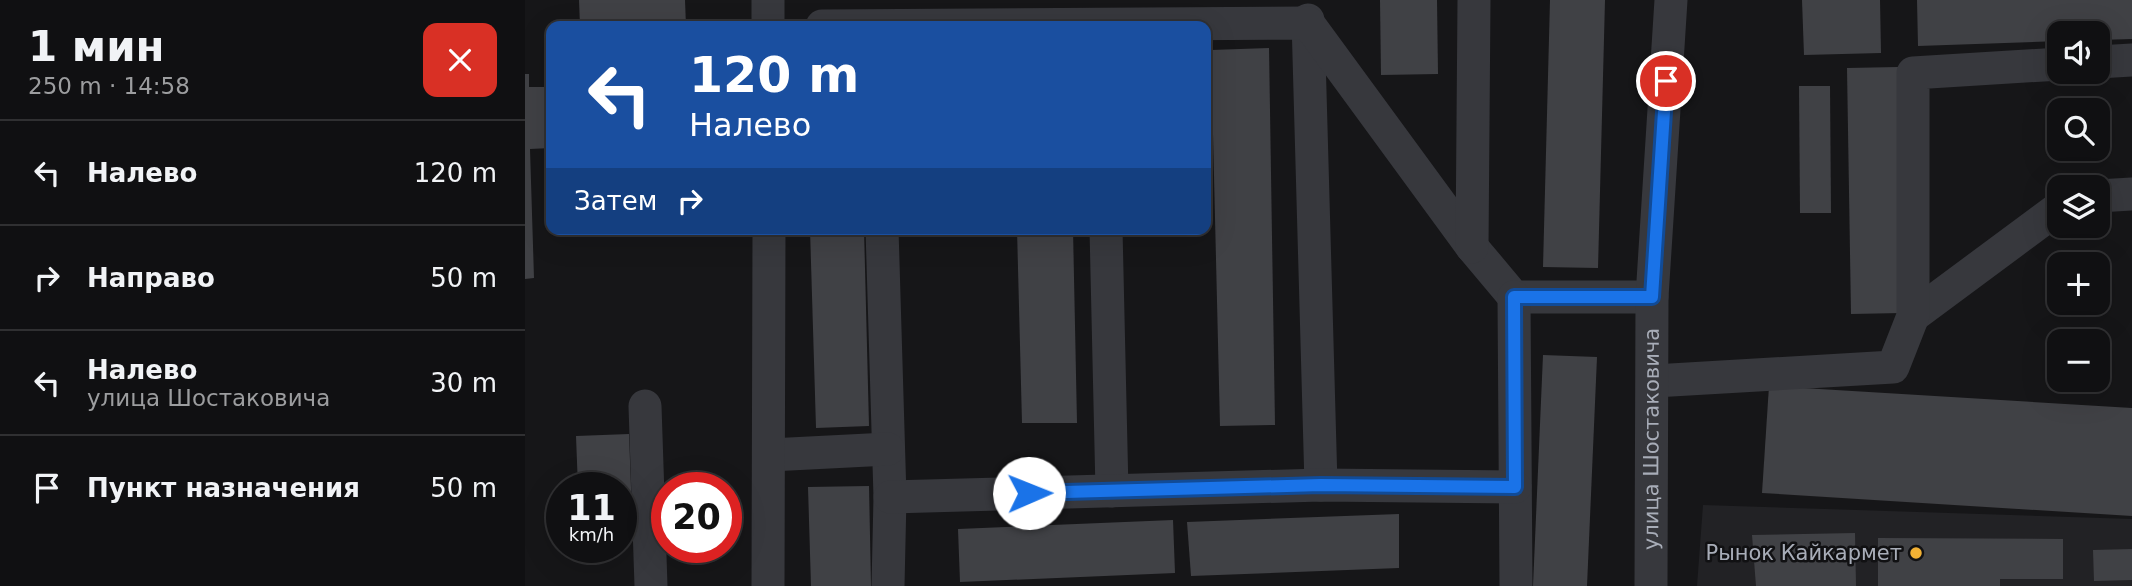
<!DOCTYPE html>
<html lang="ru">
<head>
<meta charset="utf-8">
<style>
	body { margin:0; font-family:"DejaVu Sans",sans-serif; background:#19191b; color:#f1f3f6; height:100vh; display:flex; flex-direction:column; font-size:26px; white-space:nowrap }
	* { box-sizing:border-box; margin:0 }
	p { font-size:23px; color:#9c9d9f }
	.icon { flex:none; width:38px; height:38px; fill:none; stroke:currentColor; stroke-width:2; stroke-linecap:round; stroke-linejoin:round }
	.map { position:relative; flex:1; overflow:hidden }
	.details { display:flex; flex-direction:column; background:#101012; width:525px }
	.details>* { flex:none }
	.banner { position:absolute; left:21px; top:21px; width:665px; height:214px; border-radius:14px; box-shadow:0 7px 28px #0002,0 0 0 2px #303032; background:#1a4fa0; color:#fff; overflow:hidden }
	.buttons { position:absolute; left:1522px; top:21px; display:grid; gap:14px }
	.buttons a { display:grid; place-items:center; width:63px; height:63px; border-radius:14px; background:#101012; box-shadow:0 7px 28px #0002,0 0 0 2px #303032; font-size:35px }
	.speed { position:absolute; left:21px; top:472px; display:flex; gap:14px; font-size:35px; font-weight:700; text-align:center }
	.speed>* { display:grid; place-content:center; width:91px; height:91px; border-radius:50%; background:#101012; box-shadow:0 7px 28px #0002,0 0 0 2px #303032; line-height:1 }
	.speed small { font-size:18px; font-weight:400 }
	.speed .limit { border:10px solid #d22; background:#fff; color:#111 }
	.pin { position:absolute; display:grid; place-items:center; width:60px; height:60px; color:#fff; margin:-30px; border:4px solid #fff; border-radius:50%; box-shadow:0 2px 7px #0007 }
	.me { position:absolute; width:77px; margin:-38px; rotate:89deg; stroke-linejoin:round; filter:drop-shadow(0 0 5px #0008) }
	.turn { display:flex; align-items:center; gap:24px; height:147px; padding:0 28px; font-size:32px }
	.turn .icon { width:91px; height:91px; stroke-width:2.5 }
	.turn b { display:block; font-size:49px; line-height:60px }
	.then { display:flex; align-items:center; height:66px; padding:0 28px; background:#0003; gap:14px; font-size:26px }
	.round { display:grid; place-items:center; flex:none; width:74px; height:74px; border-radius:14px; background:#19191b }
	.headline { display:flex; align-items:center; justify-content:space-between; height:119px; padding:0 28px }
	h1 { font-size:42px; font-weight:600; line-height:52px }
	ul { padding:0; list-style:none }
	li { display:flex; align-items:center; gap:21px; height:105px; padding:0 28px; border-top:2px solid #303032 }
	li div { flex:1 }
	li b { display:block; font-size:26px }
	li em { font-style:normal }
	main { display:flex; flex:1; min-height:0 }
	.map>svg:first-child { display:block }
	.built { fill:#222225 }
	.building { fill:#404145 }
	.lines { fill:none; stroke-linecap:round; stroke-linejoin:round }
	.minor { stroke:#37383d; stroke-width:33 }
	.route-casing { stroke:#114b97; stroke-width:18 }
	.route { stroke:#1a73e8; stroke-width:12 }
	.poi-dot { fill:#f2b134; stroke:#111113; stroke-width:2.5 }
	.labels { text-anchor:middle; stroke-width:5; stroke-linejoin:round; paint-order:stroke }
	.street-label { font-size:21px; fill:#a8adb8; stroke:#111113 }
	.poi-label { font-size:21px; fill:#a8adb8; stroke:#111113; text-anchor:end }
</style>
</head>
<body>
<main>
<section class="details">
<div class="headline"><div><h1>1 мин</h1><p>250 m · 14:58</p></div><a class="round" style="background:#d93025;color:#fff"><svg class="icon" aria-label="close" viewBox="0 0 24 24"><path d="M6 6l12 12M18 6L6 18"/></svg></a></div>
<ul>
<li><svg class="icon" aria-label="left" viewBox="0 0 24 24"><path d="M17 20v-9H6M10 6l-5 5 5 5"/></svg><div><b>Налево</b></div><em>120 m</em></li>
<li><svg class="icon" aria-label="right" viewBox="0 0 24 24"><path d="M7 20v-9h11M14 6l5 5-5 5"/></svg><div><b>Направо</b></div><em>50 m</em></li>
<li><svg class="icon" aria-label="left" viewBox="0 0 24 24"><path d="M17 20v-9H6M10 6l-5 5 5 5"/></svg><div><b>Налево</b><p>улица Шостаковича</p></div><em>30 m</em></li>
<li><svg class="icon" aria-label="arrive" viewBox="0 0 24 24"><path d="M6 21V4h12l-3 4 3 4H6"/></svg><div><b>Пункт назначения</b></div><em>50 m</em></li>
</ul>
</section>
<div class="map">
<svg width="1607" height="586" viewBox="0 0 1607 586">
	<rect width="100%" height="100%" fill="#161618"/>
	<path class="built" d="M1178,505L1607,519V586H1172Z"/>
	<g class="building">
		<path d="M54,0H160L161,26H55Z"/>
		<path d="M855,0H912L913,74L856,75Z"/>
		<path d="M1025,0H1080L1073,268L1018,267Z"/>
		<path d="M1277,0H1355L1356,53L1279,55Z"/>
		<path d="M1392,0H1607V39L1573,40V33H1535V41L1393,46Z"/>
		<path d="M744,48L750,425L695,426L686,50Z"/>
		<path d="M1373,67L1377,313L1326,314L1322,68Z"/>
		<path d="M0,74H4V87H26V148L5,149L9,278L0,279Z"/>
		<path d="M1274,86H1305L1306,213H1275Z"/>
		<path d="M285,229H339L344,426L291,428Z"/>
		<path d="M492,229H548L552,423H497Z"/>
		<path d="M1018,355L1072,357L1062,586H1008Z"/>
		<path d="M1244,386L1607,408V516L1237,493Z"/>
		<path d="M104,434L108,541L96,542V488H53L51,436Z"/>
		<path d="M344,486L346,586H286L283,487Z"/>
		<path d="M874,514V568L666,576L662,522Z"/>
		<path d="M648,520L650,573L435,582L433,529Z"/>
		<path d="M1330,533L1331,586H1231L1227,535Z"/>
		<path d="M1353,538L1538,539V579H1475V586H1353Z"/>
		<path d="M1607,549V580L1569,581L1568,550Z"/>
	</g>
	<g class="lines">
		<g class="minor">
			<path d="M243,0V26"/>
			<path d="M783,20L796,485"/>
			<path d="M297,26L783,23L947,247L989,297H1127"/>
			<path d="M1573,62L1607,60"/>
			<path d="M1573,196L1607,194"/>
			<path d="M357,229L365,497L363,586"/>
			<path d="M581,229L587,491"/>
			<path d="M947,247L949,0"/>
			<path d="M989,297L991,586"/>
			<path d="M1388,316L1535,207"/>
			<path d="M1129,381L1368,367L1388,316V73L1535,64"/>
			<path d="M120,406L126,586"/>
			<path d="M245,455L363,449"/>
			<path d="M365,497L796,485L990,487"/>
			<path d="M243,586L244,229"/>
			<path id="s1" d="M1126,586L1127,297L1146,0"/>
		</g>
	</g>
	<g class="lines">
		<defs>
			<path id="route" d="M504,493L796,485L990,487L989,297H1127L1141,81"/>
		</defs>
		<use href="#route" class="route-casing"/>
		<use href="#route" class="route"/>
	</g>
	<circle class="poi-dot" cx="1391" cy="553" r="7"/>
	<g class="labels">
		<g class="street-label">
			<text dy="7" stroke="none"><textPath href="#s1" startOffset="147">улица Шостаковича</textPath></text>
		</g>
		<g class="poi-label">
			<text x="1377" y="560">Рынок Кайкармет</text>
		</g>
	</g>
</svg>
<div class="buttons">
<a><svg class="icon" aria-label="sound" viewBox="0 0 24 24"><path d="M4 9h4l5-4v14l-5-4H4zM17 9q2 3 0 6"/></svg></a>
<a><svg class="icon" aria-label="search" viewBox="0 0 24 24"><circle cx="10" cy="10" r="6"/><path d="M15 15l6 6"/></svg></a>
<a><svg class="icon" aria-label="layers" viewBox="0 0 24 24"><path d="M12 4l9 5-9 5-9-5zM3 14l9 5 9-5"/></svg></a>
<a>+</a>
<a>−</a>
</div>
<div class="speed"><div>11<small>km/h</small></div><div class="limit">20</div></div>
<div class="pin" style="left:1141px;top:81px;background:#d93025"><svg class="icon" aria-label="arrive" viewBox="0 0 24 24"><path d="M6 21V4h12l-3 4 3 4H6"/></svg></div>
<svg class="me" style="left:504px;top:493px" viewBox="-20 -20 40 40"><circle r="19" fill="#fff"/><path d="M0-13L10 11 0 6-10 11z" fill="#1a73e8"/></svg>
<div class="banner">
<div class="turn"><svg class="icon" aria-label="left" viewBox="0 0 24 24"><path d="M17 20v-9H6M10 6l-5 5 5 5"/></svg><div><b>120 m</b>Налево</div></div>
<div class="then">Затем<svg class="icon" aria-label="right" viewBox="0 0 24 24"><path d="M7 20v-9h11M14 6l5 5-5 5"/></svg></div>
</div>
</div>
</main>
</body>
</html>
